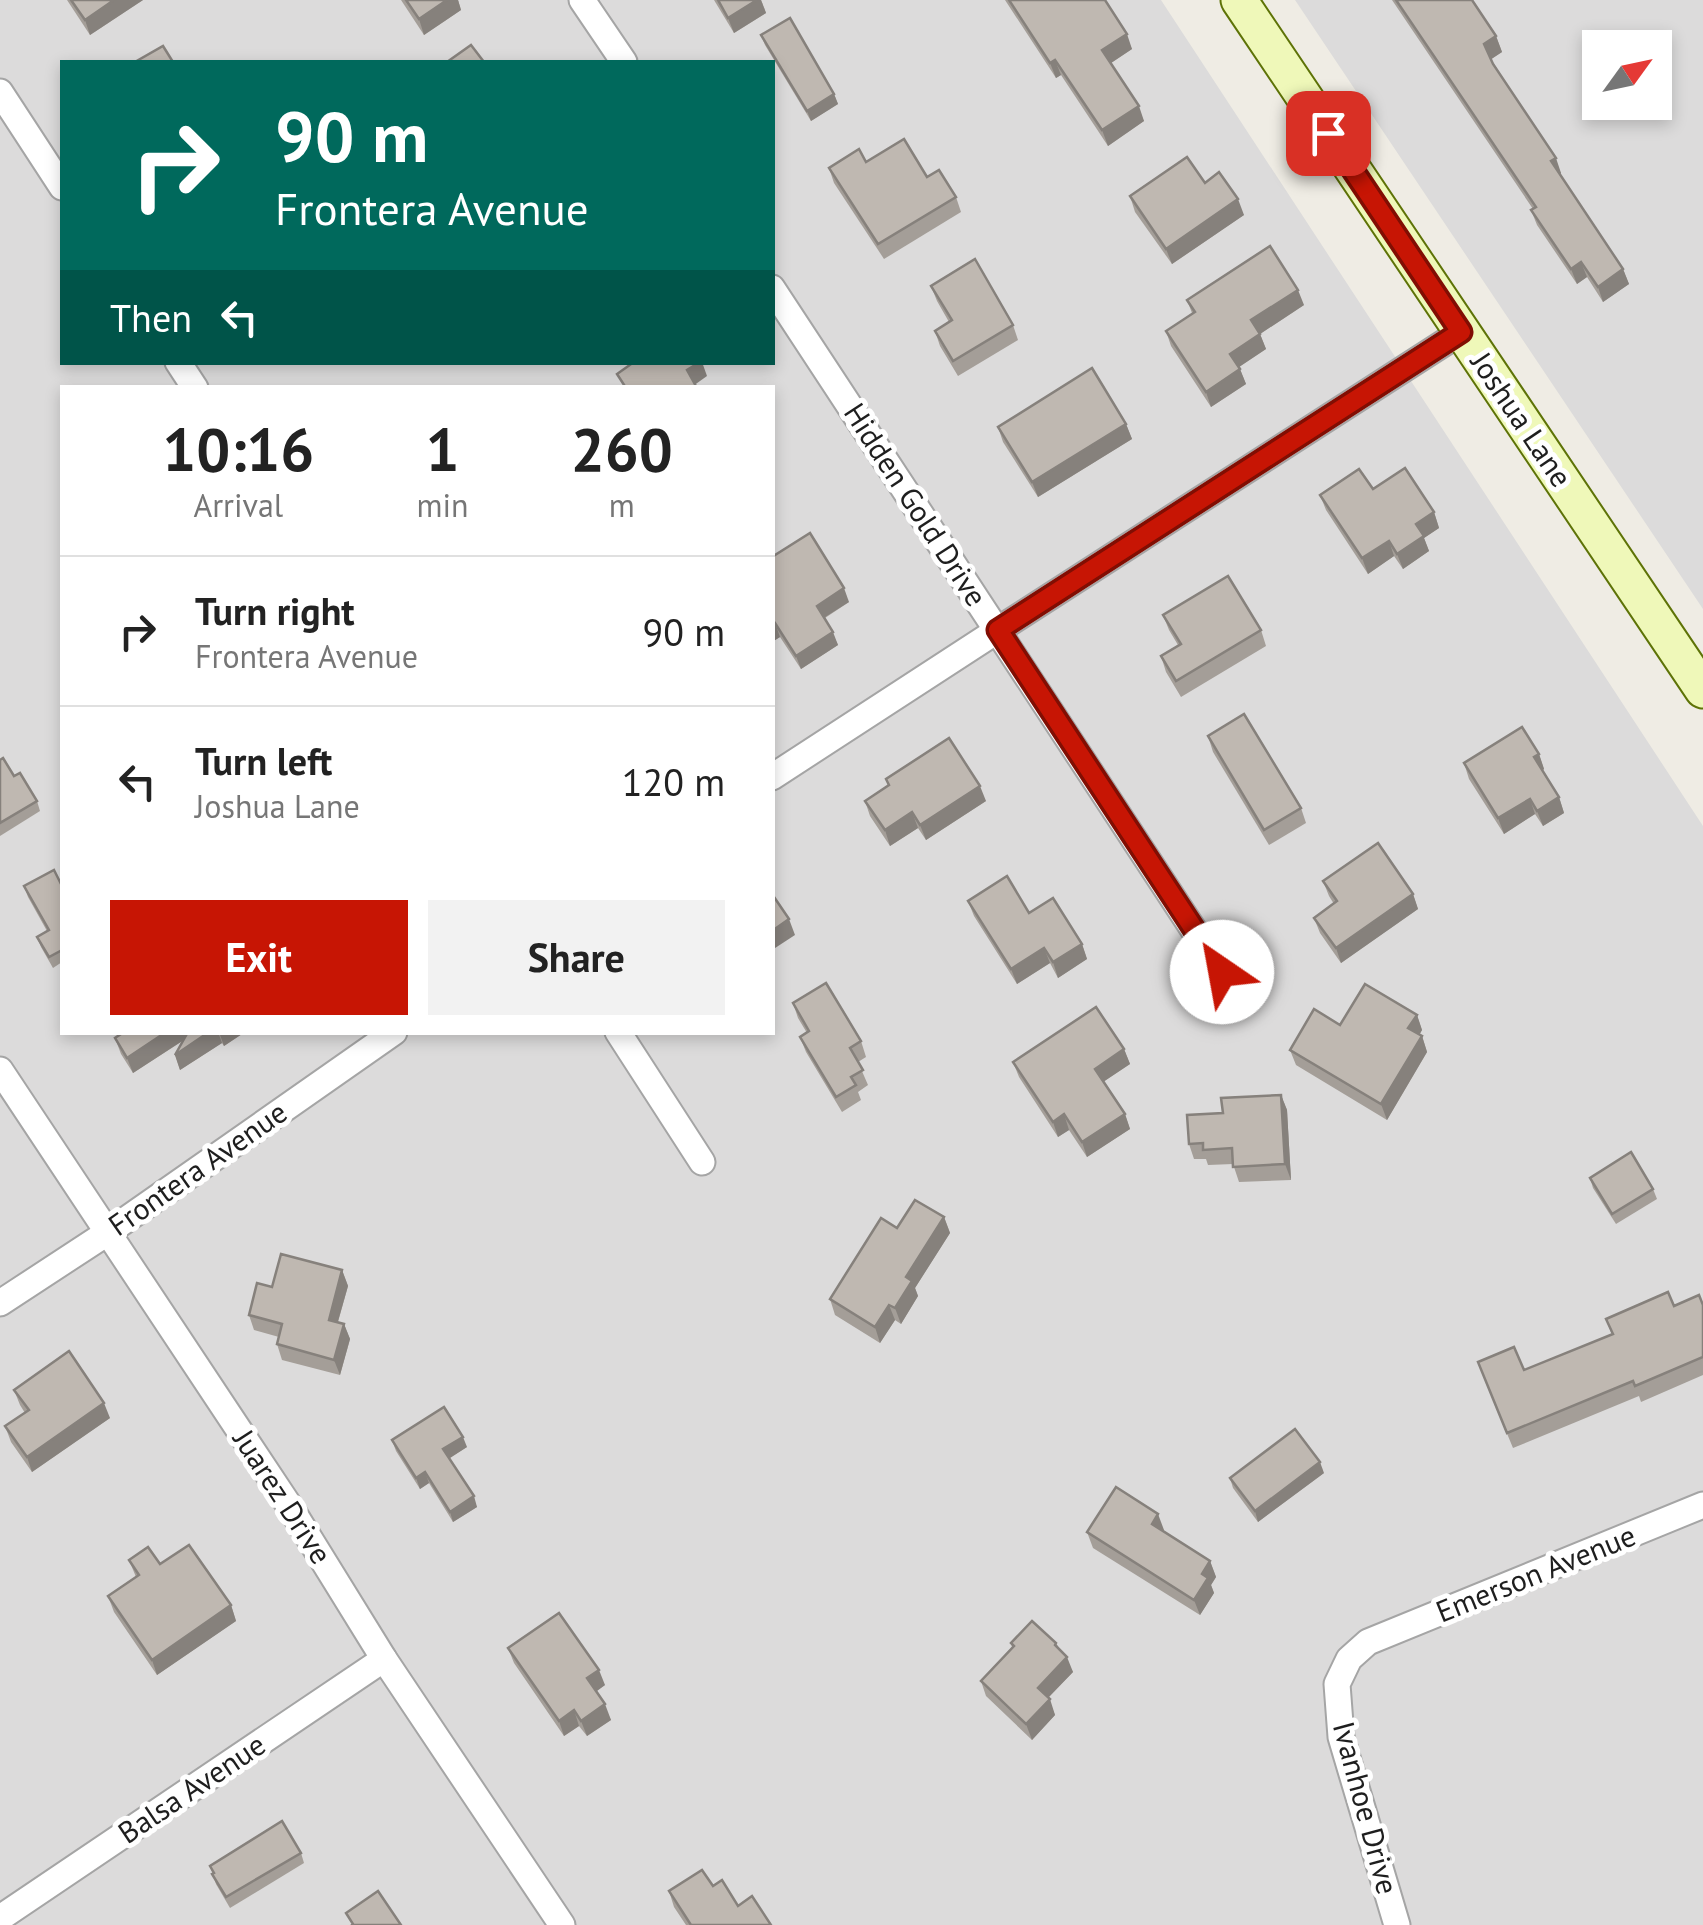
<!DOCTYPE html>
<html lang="en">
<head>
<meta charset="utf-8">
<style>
	body { margin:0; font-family:"PT Sans",sans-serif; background:#f2f2f2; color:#222; height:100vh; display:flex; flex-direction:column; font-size:38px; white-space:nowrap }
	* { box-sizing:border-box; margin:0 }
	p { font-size:32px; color:#767676 }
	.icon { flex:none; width:55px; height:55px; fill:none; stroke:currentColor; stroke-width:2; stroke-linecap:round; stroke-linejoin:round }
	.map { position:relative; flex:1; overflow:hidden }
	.details { position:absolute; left:60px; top:385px; width:715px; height:650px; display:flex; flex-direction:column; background:#fff; border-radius:0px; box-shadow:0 5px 15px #0003 }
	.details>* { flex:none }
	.guide { position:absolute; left:60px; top:60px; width:715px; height:305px; border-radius:0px; box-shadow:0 5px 15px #0003; background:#00695c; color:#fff; overflow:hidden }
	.needle { width:65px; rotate:57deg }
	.controls { position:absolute; left:1582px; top:30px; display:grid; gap:20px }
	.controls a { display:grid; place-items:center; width:90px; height:90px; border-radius:0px; background:#fff; box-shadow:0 5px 15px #0003; font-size:50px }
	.pin { position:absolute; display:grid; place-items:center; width:85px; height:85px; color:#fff; margin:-42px; border-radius:20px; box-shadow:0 5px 15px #0006 }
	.me { position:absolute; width:110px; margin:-55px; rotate:327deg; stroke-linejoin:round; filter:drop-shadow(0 0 8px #0008) }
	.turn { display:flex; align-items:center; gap:35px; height:210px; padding:0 50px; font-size:45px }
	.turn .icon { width:130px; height:130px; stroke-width:2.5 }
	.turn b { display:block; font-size:70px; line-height:85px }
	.then { display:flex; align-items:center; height:95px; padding:0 50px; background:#0003; gap:20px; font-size:38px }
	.eta { display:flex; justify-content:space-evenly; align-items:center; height:170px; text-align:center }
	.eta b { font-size:60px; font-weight:700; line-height:70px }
	.button { display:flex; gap:20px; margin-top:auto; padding:20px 50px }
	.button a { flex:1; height:115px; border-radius:0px; background:#c71504; color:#fff; font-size:40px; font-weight:700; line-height:115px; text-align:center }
	.button a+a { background:#f2f2f2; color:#222 }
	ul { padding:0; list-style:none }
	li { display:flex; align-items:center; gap:30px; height:150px; padding:0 50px; border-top:2px solid #e0e0e0 }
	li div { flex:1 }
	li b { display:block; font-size:38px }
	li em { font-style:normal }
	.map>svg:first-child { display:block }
	.residential { fill:#dcdbdb; fill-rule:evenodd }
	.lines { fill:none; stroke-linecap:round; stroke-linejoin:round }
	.minor-casing { stroke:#a5a5a5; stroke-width:29 }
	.secondary-casing { stroke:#5e7307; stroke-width:39 }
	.minor { stroke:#fff; stroke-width:25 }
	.secondary { stroke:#eff8b9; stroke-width:35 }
	.wall { fill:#a49e98 }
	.shaded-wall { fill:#86817c }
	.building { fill:#bfb8b1; stroke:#86817c; stroke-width:2.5 }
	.route-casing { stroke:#810e03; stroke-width:25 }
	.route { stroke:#c71504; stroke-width:18 }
	.labels { text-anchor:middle; stroke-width:10; stroke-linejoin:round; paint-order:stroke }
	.street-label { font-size:30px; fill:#1e1e1e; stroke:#fff }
</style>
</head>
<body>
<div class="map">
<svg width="1703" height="1925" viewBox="0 0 1703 1925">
	<rect width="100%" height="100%" fill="#efece4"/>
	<g class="residential">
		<path d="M0,0H1161L1703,826V1925H0ZM62,62H772V362H62ZM62,388H772V1032H62Z"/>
		<path d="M1295,0H1703V609ZM1600,48H1655V102H1600Z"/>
	</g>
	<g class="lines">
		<defs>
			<g id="minor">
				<path d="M582,0L624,62"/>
				<path d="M0,92L62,187"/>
				<path d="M772,288L1222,973"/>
				<path d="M178,362L195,388"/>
				<path d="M772,777L998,630L1461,332"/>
				<path d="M618,1032L702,1162"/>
				<path d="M0,1070L290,1507L384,1659L562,1925"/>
				<path d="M0,1303L107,1233L394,1032"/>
				<path d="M0,1918L384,1659"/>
				<path d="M1397,1925L1341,1737L1337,1684L1349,1659L1368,1642L1703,1505"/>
			</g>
			<path id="secondary" d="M1239,0L1703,690"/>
		</defs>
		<use href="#minor" class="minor-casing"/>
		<use href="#secondary" class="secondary-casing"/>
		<use href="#minor" class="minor"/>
		<use href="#secondary" class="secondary"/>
	</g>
	<g class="wall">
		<path d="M67,0H143L90,35Z"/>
		<path d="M401,0H458L461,10L424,35Z"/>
		<path d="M714,0H761L766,13L734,33Z"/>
		<path d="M1005,0H1105L1132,49L1111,63L1144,121L1108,146L1061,75L1056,78Z"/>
		<path d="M1392,0H1472L1496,36L1502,52L1491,59L1561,173L1560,174L1623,269L1629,284L1603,302L1587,277L1577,284L1537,225L1531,210L1533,209Z"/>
		<path d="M761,35L834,94L838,104L811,121L765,45Z"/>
		<path d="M866,162L927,177L956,197L961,212L884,259L834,183L829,168Z"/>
		<path d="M1205,183L1244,215L1172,264L1135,212L1130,196Z"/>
		<path d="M931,286L1013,325L1018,340L958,376L940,346L935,331L949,322L937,301Z"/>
		<path d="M1187,300L1304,305L1260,334L1266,349L1239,367L1246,384L1211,407L1171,346L1166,331L1192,313Z"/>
		<path d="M1126,424L1132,439L1038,497L1003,442L998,427Z"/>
		<path d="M1320,495L1434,512L1439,528L1424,538L1429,551L1403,569L1394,556L1368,574L1326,510Z"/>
		<path d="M772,557L849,602L825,618L838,645L801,669L780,637L772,642Z"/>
		<path d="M1163,615L1261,630L1266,646L1181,697L1166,672L1161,656L1178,645L1169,630Z"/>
		<path d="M1208,736L1301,808L1306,823L1269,845L1213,752Z"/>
		<path d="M1539,754L1544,769L1542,771L1559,797L1564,813L1543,826L1535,814L1504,834L1469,779L1464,763Z"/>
		<path d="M0,760L37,801L40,811L0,836Z"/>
		<path d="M886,779L986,801L926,840L918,828L890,846L870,816L865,801L888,786Z"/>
		<path d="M1323,881L1413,894L1418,909L1341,963L1320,933L1314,918L1334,904L1329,896Z"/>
		<path d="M24,886H62V962L53,968L41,947L37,937L47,931L28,897Z"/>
		<path d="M968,901L1029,913L1082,944L1087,959L1058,978L1050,963L1017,984L974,916Z"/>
		<path d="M793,1003L861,1041L866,1057L858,1062L868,1085L858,1092L861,1100L842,1112L806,1052L800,1037L807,1033L798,1018Z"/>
		<path d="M1417,1015L1422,1030L1419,1035L1422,1036L1427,1052L1387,1120L1296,1065L1290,1050L1340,1025Z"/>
		<path d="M124,1032H245L224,1046L222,1043L180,1070L175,1055L184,1040L133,1073L121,1054L115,1038Z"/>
		<path d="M1124,1049L1130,1064L1103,1082L1125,1114L1130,1129L1087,1157L1069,1130L1058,1137L1019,1077L1013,1062Z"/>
		<path d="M1281,1095L1287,1110L1291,1180L1239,1182L1233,1164L1208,1165L1206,1159H1194L1189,1144L1223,1113Z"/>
		<path d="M1590,1178L1653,1189L1657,1199L1616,1224L1593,1188Z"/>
		<path d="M944,1217L950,1233L915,1288L918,1296L901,1324L895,1320L880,1343L835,1315L830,1299L897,1228Z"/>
		<path d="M342,1270L348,1286L338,1322L344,1324L350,1339L340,1375L282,1360L277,1344L279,1337L254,1330L249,1315L272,1287Z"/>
		<path d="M1703,1305V1375L1641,1402L1639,1396L1513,1448L1484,1378L1524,1370L1612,1335L1606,1319L1674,1306Z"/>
		<path d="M14,1390L110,1418L32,1472L11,1442L5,1426L25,1413L20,1405Z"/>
		<path d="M392,1440L467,1447L449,1458L477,1507L453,1522L429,1483L420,1489L396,1451Z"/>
		<path d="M1324,1473L1258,1522L1233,1488L1230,1478Z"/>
		<path d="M1164,1530L1163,1531L1210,1561L1216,1577L1211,1585L1214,1593L1200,1615L1093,1548L1087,1532Z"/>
		<path d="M129,1560L160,1564L231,1605L236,1621L157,1675L114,1612L108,1596L136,1577Z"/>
		<path d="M1011,1643H1056L1073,1672L1048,1698L1055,1715L1032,1740L986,1696L981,1681L1012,1647Z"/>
		<path d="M508,1648L605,1685L596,1691L611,1720L587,1736L579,1726L564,1736L514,1663Z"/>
		<path d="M301,1853L304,1863L230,1908L216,1884L210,1866Z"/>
		<path d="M713,1886L738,1906L771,1925H686L674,1907L669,1891Z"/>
	</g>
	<g class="shaded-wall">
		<path d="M114,0H143L90,35L85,20Z"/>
		<path d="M447,0H458L461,10L424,35L419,19Z"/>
		<path d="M757,0H761L766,13L734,33L728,18Z"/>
		<path d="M1127,34L1132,49L1108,65L1102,50Z"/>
		<path d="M1496,36L1502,52L1490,60L1484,44Z"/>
		<path d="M1055,60L1061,75L1056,78L1050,63Z"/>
		<path d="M834,94L838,104L811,121L807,111Z"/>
		<path d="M1139,106L1144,121L1108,146L1102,130Z"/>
		<path d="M1556,158L1561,173L1557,176L1551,161Z"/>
		<path d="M1238,199L1244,215L1172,264L1166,249Z"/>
		<path d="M1581,262L1587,277L1577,284L1571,269Z"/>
		<path d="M1623,269L1629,284L1603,302L1598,287Z"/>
		<path d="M1298,290L1304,305L1257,336L1251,320Z"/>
		<path d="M1260,334L1266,349L1236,369L1230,354Z"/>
		<path d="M700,362H702L707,376L693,386L687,370Z"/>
		<path d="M1240,369L1246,384L1211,407L1206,392Z"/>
		<path d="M1126,424L1132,439L1038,497L1032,482Z"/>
		<path d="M1434,512L1439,528L1424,538L1429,551L1403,569L1397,554L1416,524Z"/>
		<path d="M1389,541L1394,556L1368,574L1362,558Z"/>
		<path d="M844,588L849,602L822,619L817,606Z"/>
		<path d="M775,623L780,637L772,642V625Z"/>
		<path d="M833,632L838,645L801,669L796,656Z"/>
		<path d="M1539,754L1544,769L1539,773L1534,757Z"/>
		<path d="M980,786L986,801L926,840L920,825Z"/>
		<path d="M1559,797L1564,813L1543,826L1537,811Z"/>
		<path d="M1530,799L1535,814L1504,834L1498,818Z"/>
		<path d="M912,812L918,828L890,846L885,830Z"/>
		<path d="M1413,894L1418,909L1341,963L1336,948Z"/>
		<path d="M789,919L795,935L772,950V931Z"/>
		<path d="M1082,944L1087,959L1058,978L1053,962Z"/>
		<path d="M1044,948L1050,963L1017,984L1011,969Z"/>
		<path d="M1417,1015L1422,1030L1414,1044L1408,1028Z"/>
		<path d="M166,1032H196L133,1073L127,1058Z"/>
		<path d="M209,1032H218L222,1043L180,1070L175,1055Z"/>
		<path d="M219,1032H245L224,1046Z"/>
		<path d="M1422,1036L1427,1052L1387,1120L1381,1104Z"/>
		<path d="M1124,1049L1130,1064L1100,1084L1095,1069Z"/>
		<path d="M1281,1095L1287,1110L1291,1180L1285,1164Z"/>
		<path d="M1064,1114L1069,1130L1058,1137L1053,1122Z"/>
		<path d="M1125,1114L1130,1129L1087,1157L1082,1142Z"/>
		<path d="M944,1217L950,1233L915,1288L918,1296L901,1324L895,1308L906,1277Z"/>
		<path d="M342,1270L348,1286L334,1335L329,1320Z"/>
		<path d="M889,1305L895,1320L880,1343L875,1327Z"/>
		<path d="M344,1324L350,1339L340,1375L334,1360Z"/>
		<path d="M104,1403L110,1418L32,1472L27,1457Z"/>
		<path d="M463,1437L467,1447L447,1460L443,1449Z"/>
		<path d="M1320,1462L1324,1473L1258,1522L1255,1511Z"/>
		<path d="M425,1472L429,1483L420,1489L416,1478Z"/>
		<path d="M474,1496L477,1507L453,1522L450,1512Z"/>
		<path d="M1158,1514L1164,1530L1158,1540L1152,1524Z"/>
		<path d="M1210,1561L1216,1577L1211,1585L1214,1593L1200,1615L1194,1600L1202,1574Z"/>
		<path d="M231,1605L236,1621L157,1675L152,1660Z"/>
		<path d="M1067,1657L1073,1672L1043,1703L1038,1688Z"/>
		<path d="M599,1670L605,1685L593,1694L587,1678Z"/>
		<path d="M1050,1699L1055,1715L1032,1740L1026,1724Z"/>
		<path d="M605,1704L611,1720L587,1736L581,1721Z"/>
		<path d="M574,1710L579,1726L564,1736L559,1721Z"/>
	</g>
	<g class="building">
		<path d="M71,0H114L85,20Z"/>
		<path d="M406,0H447L419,19Z"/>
		<path d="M718,0H757L728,18Z"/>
		<path d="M1009,0H1105L1127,34L1102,50L1139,106L1102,130L1055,60L1050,63Z"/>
		<path d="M1396,0H1472L1496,36L1484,44L1493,64L1556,158L1551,161L1623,269L1598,287L1581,262L1571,269L1531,210L1536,207Z"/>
		<path d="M790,18L834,94L807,111L761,35Z"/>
		<path d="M471,45L484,62H447Z"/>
		<path d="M163,46L173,62H135Z"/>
		<path d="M904,139L927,177L939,170L956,197L878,244L829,168L859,149L866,162Z"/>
		<path d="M1187,157L1205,183L1219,172L1238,199L1166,249L1130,196Z"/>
		<path d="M1270,246L1298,290L1251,320L1260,334L1230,354L1240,369L1206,392L1166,331L1195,312L1187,300Z"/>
		<path d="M975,259L1013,325L953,361L935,331L952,320L931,286Z"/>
		<path d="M634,362H700L687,370L697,388H626L617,374Z"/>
		<path d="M1092,368L1126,424L1032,482L998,427Z"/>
		<path d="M1405,468L1434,512L1416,524L1424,536L1397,554L1389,541L1362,558L1320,495L1359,469L1373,489Z"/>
		<path d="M810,533L844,588L817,606L833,632L796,656L775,623L772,625V557Z"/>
		<path d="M1228,576L1261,630L1176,681L1161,656L1181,644L1163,615Z"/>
		<path d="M1244,714L1301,808L1264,830L1208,736Z"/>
		<path d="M1522,727L1539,754L1534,757L1559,797L1537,811L1530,799L1498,818L1464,763Z"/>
		<path d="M949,738L980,786L920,825L912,812L885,830L865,801L889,785L886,779Z"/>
		<path d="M3,758L14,776L20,773L37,801L0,823V760Z"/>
		<path d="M1378,843L1413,894L1336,948L1314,918L1337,901L1323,881Z"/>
		<path d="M54,870L62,886V950L49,957L37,937L49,930L24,886Z"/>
		<path d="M1007,876L1029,913L1053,898L1082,944L1053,962L1044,948L1011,969L968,901Z"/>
		<path d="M772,894L789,919L772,931Z"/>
		<path d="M826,983L861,1041L850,1048L863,1070L851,1077L856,1085L836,1097L800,1037L809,1031L793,1003Z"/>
		<path d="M1365,984L1417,1015L1408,1028L1422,1036L1381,1104L1290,1050L1314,1009L1340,1025Z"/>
		<path d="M1096,1007L1124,1049L1095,1069L1125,1114L1082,1142L1064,1114L1053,1122L1013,1062Z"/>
		<path d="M124,1032H166L127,1058L115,1038Z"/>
		<path d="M188,1032H209L175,1055Z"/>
		<path d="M1281,1095L1285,1164L1233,1167L1232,1148L1203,1150V1143L1189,1144L1187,1115L1223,1113L1221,1098Z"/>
		<path d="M1631,1152L1653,1189L1612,1214L1590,1178Z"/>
		<path d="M915,1200L944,1217L906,1277L912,1281L895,1308L889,1305L875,1327L830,1299L881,1218L897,1228Z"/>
		<path d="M281,1254L342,1270L329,1320L344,1324L334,1360L277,1344L282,1324L249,1315L257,1283L272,1287Z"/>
		<path d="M1668,1292L1674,1306L1699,1295L1703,1305V1357L1635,1386L1633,1381L1507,1433L1478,1362L1514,1347L1524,1370L1613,1334L1606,1319Z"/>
		<path d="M69,1351L104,1403L27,1457L5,1426L29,1410L14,1390Z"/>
		<path d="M444,1407L463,1437L443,1449L474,1496L450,1512L425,1472L416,1478L392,1440Z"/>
		<path d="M1295,1429L1320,1462L1255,1511L1230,1478Z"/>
		<path d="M1116,1487L1158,1514L1152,1524L1210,1561L1202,1574L1208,1578L1194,1600L1087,1532Z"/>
		<path d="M189,1545L231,1605L152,1660L108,1596L139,1575L129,1560L148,1547L160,1564Z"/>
		<path d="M559,1613L599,1670L587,1678L605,1704L581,1721L574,1710L559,1721L508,1648Z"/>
		<path d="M1032,1621L1056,1643L1055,1645L1067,1657L1038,1688L1050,1699L1026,1724L981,1681L1014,1646L1011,1643Z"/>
		<path d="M282,1821L301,1853L226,1897L212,1874L214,1873L210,1866Z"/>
		<path d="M702,1870L713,1886L722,1880L738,1906L752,1896L771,1925H691L669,1891Z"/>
		<path d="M378,1891L401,1925H352L353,1924L346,1913Z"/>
	</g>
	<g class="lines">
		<defs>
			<path id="route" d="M1222,972L998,630L1461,332L1328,133"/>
		</defs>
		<use href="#route" class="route-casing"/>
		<use href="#route" class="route"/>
	</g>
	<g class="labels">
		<g class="street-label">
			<text transform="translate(1521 420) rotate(56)" y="10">Joshua Lane</text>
			<text transform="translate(915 505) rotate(57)" y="10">Hidden Gold Drive</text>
			<text transform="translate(198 1169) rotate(-35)" y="10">Frontera Avenue</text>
			<text transform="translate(282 1497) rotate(57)" y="10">Juarez Drive</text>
			<text transform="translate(1536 1574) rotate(-22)" y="10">Emerson Avenue</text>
			<text transform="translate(192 1789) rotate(-34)" y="10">Balsa Avenue</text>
			<text transform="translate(1365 1808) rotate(75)" y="10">Ivanhoe Drive</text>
		</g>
	</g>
</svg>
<div class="controls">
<a><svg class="needle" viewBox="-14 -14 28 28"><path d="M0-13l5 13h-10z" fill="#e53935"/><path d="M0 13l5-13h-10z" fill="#767676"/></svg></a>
</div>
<div class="pin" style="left:1328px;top:133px;background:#d93025"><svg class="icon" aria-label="arrive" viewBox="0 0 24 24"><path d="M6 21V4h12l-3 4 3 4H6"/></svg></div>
<svg class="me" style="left:1222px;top:972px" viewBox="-20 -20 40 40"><circle r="19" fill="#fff"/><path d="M0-13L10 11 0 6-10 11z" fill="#c71504"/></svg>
<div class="guide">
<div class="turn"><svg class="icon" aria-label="right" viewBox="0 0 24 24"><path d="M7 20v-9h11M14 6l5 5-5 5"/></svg><div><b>90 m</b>Frontera Avenue</div></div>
<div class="then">Then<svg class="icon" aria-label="left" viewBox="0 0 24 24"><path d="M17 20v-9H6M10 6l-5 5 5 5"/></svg></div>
</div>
<section class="details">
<div class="eta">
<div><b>10:16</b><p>Arrival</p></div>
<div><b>1</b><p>min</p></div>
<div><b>260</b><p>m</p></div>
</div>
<ul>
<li><svg class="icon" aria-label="right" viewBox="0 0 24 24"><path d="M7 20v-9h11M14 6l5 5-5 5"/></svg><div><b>Turn right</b><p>Frontera Avenue</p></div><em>90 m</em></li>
<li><svg class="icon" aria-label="left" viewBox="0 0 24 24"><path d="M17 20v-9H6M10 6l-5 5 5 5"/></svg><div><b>Turn left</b><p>Joshua Lane</p></div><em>120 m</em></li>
</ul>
<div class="button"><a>Exit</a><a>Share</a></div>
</section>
</div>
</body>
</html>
